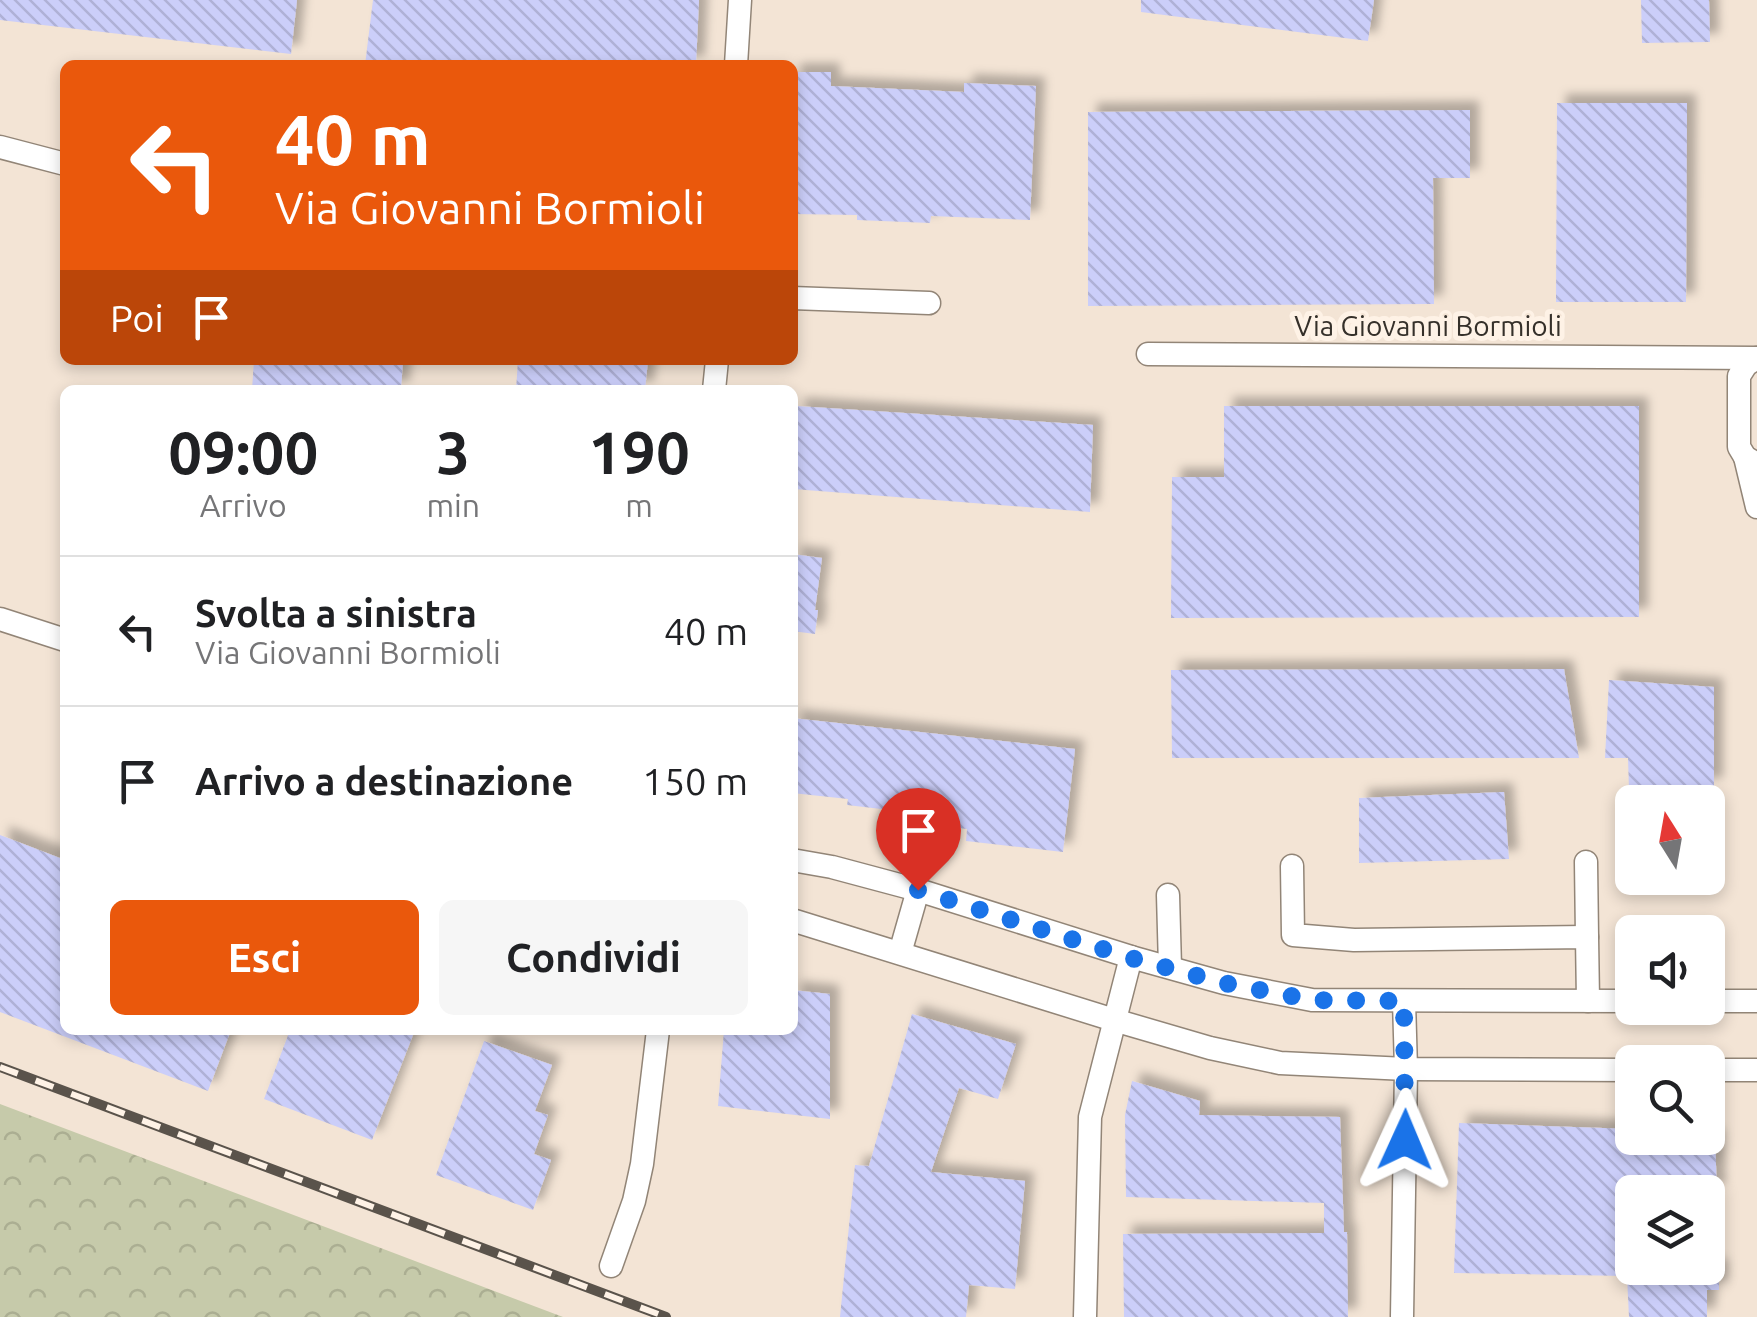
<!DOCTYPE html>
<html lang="it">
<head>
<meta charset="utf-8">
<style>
	body { margin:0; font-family:Ubuntu,sans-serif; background:#f6f6f6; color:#202124; height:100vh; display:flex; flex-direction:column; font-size:38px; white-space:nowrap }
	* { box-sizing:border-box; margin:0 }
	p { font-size:32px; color:#757577 }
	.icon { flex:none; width:55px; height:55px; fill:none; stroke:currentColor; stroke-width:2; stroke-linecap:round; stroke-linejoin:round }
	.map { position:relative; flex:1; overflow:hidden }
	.drawer { position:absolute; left:60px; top:385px; width:738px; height:650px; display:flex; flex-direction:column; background:#fff; border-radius:15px; box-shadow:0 5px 15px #0003 }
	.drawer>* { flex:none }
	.banner { position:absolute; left:60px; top:60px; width:738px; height:305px; border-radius:15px; box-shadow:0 5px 15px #0003; background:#ea580c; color:#fff; overflow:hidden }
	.needle { width:65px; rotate:349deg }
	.fabs { position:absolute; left:1615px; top:785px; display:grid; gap:20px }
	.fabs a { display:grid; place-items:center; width:110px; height:110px; border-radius:15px; background:#fff; box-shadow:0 5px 15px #0003; font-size:50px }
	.pin { position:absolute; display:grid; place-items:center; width:85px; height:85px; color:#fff; margin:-102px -42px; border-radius:50% 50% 50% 0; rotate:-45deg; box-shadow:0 0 10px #0007 }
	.pin .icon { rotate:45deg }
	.me { position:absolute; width:110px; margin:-55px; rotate:1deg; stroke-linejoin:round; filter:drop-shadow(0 0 8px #0008) }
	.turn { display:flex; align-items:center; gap:35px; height:210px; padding:0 50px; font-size:45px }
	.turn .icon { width:130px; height:130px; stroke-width:2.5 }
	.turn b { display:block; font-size:70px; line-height:85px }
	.then { display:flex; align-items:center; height:95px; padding:0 50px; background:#0003; gap:20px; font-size:38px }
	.eta { display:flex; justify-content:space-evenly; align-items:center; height:170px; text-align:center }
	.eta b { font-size:60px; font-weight:700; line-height:70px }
	.primary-button { display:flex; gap:20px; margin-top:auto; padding:20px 50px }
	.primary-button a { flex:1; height:115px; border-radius:15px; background:#ea580c; color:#fff; font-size:40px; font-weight:700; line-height:115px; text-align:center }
	.primary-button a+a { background:#f6f6f6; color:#202124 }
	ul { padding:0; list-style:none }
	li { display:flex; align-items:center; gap:30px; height:150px; padding:0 50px; border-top:2px solid #e0e0e0 }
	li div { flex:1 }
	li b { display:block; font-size:38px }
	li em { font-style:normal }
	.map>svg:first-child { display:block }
	.park { fill:url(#park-crowns) }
	.building { fill:url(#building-back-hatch); filter:url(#shadow) }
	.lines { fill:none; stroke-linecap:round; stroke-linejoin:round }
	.minor-casing { stroke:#928577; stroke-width:25 }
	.minor { stroke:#fff; stroke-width:22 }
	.rail-casing { stroke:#5a534b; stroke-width:10 }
	.rail { stroke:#fef2e6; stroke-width:6; stroke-dasharray:19; stroke-linecap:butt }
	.route { stroke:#1a73e8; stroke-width:18; stroke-dasharray:0 32.4 }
	.labels { text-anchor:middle; stroke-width:10; stroke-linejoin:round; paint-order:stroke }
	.street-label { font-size:28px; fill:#35302a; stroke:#fef2e6 }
</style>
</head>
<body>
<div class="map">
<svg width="1757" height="1317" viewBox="0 0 1757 1317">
	<defs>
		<pattern id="park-crowns" width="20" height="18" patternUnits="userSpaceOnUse" patternTransform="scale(2.5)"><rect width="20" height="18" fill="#c6caaa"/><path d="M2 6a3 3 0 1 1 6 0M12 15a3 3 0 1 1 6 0" fill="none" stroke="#abae92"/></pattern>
		<pattern id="building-back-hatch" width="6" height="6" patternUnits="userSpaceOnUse" patternTransform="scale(2.5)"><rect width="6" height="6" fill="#cbcef9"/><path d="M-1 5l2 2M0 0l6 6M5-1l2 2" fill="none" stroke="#afb1d6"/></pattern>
		<filter id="shadow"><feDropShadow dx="9" dy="-9" stdDeviation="5" flood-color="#0004"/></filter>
	</defs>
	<rect width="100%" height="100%" fill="#f3e4d5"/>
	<path class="park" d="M0,1104L563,1317H0Z"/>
	<g class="building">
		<path d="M0,0H297L291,54L0,20Z"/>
		<path d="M373,0H699L696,65H365Z"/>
		<path d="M1141,0H1374L1368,41L1141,12Z"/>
		<path d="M1641,0H1709L1710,42L1642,43Z"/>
		<path d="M792,72H831V86L964,92V83L1036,86L1030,220L931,216L930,223L857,220V215L792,214Z"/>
		<path d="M1557,103H1687L1686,302H1556Z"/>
		<path d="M1470,110V178H1433L1434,304L1088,306V112Z"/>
		<path d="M254,360H403L401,390H252Z"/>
		<path d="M518,360H648L645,390H516Z"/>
		<path d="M796,406L1093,425L1090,512L793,489Z"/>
		<path d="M1224,406H1639V617L1171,618L1172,477H1224Z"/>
		<path d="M792,554L822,558L815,610H818L815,634L792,631Z"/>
		<path d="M1564,669L1579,758H1172L1171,670Z"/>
		<path d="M1609,680L1714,687V787L1629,789L1628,758H1605Z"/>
		<path d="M792,718L1075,749L1063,852L966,841L967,829L906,822L907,812L847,805L848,799L792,793Z"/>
		<path d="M1504,792L1509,859L1359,863V798Z"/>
		<path d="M0,835L65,860V1030H231L208,1091L0,1012Z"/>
		<path d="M792,990L830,994V1119L718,1106L724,1030H792Z"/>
		<path d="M912,1014L1016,1044L998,1099L959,1088L931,1172L1025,1181L1015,1289L969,1285L966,1317H840L855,1165L869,1166Z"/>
		<path d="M290,1030H415L372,1140L264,1099Z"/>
		<path d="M484,1041L552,1065L535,1111L548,1115L534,1154L551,1160L533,1210L436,1175Z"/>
		<path d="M1132,1081L1200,1101L1199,1115L1340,1117L1344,1232H1347L1348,1317H1124L1123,1234L1324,1233V1203L1126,1197L1125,1115Z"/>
		<path d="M1459,1123L1632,1129V1138H1715L1717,1192H1632V1268H1719V1290H1707V1317H1629L1627,1276L1454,1273Z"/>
	</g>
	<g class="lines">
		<defs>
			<g id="minor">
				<path d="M736,65L740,0"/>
				<path d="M0,147L65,164"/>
				<path d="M792,298L929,303"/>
				<path d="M1148,354L1757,358"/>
				<path d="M1757,358L1746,365L1739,376V447L1745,457L1757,464"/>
				<path d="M714,390L717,360"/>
				<path d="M1745,457L1757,507"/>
				<path d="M0,619L65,640"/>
				<path d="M792,860L832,867L918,890L1131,957L1224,983L1312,1000L1632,1001"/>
				<path d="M1586,862L1587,937"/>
				<path d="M1292,866L1293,935L1354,940L1587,937L1588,1001"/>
				<path d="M1168,895L1170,967"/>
				<path d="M792,920L1114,1020L1210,1048L1280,1063L1406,1069L1632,1070"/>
				<path d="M900,953L918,890"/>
				<path d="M1708,1001H1757"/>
				<path d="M1708,1070H1757"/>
				<path d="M611,1266L634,1201L642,1164L658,1030"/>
				<path d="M1085,1317L1090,1117L1131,957"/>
				<path d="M1402,1317L1406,1069L1404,1001"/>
			</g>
		</defs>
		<use href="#minor" class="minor-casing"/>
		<use href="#minor" class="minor"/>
		<defs>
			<path id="rail" d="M0,1067L666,1317"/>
		</defs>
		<use href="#rail" class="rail-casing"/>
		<use href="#rail" class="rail"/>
	</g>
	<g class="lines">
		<path class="route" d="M918,890L1131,958L1224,983L1312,1000L1404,1001L1405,1140"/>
	</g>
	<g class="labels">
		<g class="street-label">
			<text x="1428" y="336">Via Giovanni Bormioli</text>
		</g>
	</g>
</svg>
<div class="fabs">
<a><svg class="needle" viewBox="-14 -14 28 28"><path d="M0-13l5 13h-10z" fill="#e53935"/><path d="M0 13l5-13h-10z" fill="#757577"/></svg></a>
<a><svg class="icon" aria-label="sound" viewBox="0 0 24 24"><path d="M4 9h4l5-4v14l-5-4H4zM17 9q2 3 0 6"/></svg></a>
<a><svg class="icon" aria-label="search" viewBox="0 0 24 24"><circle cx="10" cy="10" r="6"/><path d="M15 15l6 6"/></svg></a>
<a><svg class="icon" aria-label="layers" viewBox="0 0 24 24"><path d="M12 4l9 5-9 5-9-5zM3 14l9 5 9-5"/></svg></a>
</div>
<div class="pin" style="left:918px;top:890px;background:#d93025"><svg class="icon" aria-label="arrive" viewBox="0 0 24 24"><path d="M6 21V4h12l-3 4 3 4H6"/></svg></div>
<svg class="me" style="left:1405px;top:1140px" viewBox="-20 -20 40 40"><path d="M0-17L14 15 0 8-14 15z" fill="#1a73e8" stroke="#fff" stroke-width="4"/></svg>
<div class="banner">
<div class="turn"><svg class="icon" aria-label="left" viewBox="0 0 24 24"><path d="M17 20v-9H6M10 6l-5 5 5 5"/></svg><div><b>40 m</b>Via Giovanni Bormioli</div></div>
<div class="then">Poi<svg class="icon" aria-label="arrive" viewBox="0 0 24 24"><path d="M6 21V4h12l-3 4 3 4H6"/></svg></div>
</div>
<section class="drawer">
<div class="eta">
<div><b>09:00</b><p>Arrivo</p></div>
<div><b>3</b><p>min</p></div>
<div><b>190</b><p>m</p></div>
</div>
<ul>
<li><svg class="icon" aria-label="left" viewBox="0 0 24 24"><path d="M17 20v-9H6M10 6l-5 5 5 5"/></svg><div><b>Svolta a sinistra</b><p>Via Giovanni Bormioli</p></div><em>40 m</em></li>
<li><svg class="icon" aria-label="arrive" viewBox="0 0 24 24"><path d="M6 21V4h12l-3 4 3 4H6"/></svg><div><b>Arrivo a destinazione</b></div><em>150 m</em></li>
</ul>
<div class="primary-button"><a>Esci</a><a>Condividi</a></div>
</section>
</div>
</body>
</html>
